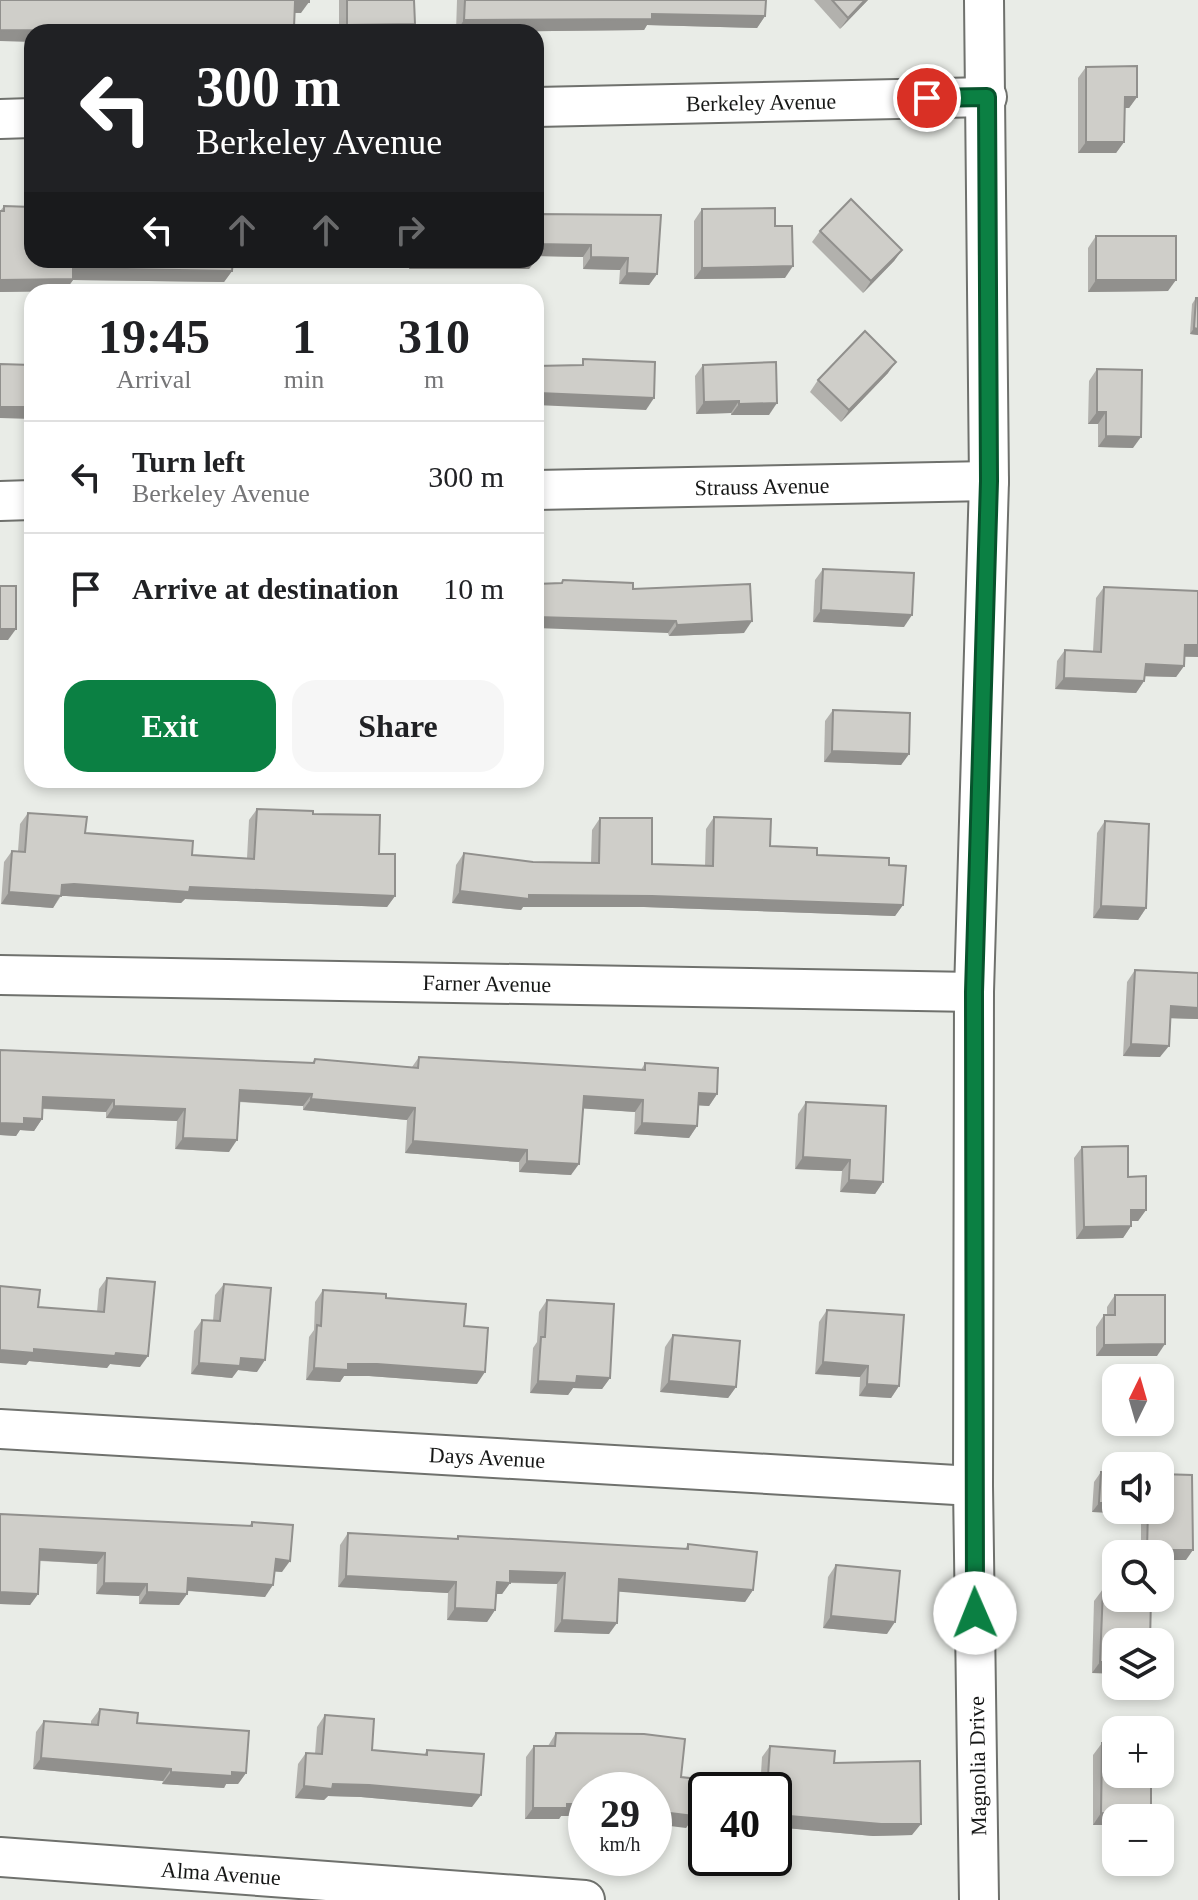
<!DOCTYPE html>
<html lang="en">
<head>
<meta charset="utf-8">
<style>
	body { margin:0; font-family:"Times New Roman",serif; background:#f6f6f6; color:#202124; height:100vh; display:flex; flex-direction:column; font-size:30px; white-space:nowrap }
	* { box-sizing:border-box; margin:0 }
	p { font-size:26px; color:#757577 }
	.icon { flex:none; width:44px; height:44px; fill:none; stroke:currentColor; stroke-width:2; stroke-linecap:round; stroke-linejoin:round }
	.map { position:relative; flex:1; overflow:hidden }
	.panel { position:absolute; left:24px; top:284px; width:520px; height:504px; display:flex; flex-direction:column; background:#fff; border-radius:24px; box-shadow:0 4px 12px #0003 }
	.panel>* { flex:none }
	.guide { position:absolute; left:24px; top:24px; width:520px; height:244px; border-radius:24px; box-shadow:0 4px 12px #0003; background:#202124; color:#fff; overflow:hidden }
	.needle { width:52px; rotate:5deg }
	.tools { position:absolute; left:1102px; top:1364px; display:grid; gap:16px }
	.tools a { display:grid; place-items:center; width:72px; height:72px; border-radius:16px; background:#fff; box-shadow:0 4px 12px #0003; font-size:40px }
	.speed { position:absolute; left:568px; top:1772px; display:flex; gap:16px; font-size:40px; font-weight:700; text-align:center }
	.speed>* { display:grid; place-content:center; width:104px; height:104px; border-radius:50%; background:#fff; box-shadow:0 4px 12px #0003; line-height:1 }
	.speed small { font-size:20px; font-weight:400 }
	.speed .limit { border:4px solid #111; border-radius:12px; background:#fff; color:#111 }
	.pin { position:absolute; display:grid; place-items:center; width:68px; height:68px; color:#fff; margin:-34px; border:4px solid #fff; border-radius:50%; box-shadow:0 2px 8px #0007 }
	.me { position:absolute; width:88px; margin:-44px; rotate:359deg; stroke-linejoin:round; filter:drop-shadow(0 0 6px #0008) }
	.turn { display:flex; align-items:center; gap:28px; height:168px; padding:0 40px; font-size:36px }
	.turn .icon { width:104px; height:104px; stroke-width:2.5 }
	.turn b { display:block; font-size:56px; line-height:68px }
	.lanes { display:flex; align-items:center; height:76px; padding:0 40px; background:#0003; justify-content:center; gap:40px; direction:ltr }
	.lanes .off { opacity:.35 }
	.eta { display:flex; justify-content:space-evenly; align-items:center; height:136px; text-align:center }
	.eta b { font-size:48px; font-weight:700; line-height:56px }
	.button { display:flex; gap:16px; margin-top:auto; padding:16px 40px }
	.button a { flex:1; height:92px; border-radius:24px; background:#0b8043; color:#fff; font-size:32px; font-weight:700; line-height:92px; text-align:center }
	.button a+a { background:#f6f6f6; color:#202124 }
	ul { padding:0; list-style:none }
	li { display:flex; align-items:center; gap:24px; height:112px; padding:0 40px; border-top:2px solid #e0e0e0 }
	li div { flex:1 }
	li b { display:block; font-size:30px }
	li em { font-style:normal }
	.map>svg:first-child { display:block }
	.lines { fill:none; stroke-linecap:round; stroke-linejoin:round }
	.minor-casing { stroke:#6f716d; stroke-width:42 }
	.minor { stroke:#fff; stroke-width:38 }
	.wall { fill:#b2b1ad }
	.shaded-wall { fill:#91908d }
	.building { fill:#cfcec9; stroke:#91908d; stroke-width:2 }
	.route-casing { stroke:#07532c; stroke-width:20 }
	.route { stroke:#0b8043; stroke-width:14 }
	.labels { text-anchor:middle; stroke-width:7; stroke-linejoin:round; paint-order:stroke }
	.street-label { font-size:22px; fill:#161716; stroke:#fff }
</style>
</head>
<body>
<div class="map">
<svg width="1198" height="1900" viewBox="0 0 1198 1900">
	<rect width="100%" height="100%" fill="#e9ece7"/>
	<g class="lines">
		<defs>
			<g id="minor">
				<path d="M536,107L987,97"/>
				<path d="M0,119L32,118"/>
				<path d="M536,490L989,481"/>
				<path d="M0,501L32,500"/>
				<path d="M0,975L974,992"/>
				<path d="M0,1429L973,1486"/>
				<path d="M0,1857L585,1900"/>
				<path d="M979,1900L973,1486L974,992L989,481L984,0"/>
			</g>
		</defs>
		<use href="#minor" class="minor-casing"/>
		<use href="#minor" class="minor"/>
	</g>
	<g class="wall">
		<path d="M339,0H414L415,24L409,32H339Z"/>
		<path d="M457,0H766L765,16L757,28L647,25L644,30L456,32Z"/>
		<path d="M814,0H868L840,29Z"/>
		<path d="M1086,67L1137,97L1129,108H1125L1124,142L1116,153H1078V78Z"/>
		<path d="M4,206L32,207V260H536L529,269H409V265L345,264V261H233L232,271L224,282L73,280L65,291L0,292V211Z"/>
		<path d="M702,209L775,226L785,278L694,279V221Z"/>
		<path d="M536,214L657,274L649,285L619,284L620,270L583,269V257L537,256L536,260Z"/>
		<path d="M820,231L902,250L894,261L863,293L812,242Z"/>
		<path d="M1096,236L1168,291L1088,292V248Z"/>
		<path d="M1196,298H1198V335L1190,334L1192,304Z"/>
		<path d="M703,365L769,415H731V413L696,414L695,376Z"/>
		<path d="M1097,369L1133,448L1098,447V424H1088L1089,381Z"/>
		<path d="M888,373L841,422L810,392L818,380Z"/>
		<path d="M823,569L904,627L813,622L815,580Z"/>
		<path d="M563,580L633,589L744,633L669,636L668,633L561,583Z"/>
		<path d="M1104,587L1198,591V657H1184V666L1176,677L1145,676L1144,681L1136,693L1055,689L1057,661L1065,650L1093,651L1096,598Z"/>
		<path d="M833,710L909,754L901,765L824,762L825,721Z"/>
		<path d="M257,809L313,814L379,854L395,896L387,907L185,899L181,903L66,896H61L53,908L1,904L4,862L12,851H18L20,824L28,813L85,833L192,855L247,858L249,820Z"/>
		<path d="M714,817L770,846L817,855L889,865L903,905L895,916L644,907H523L521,910L452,903L456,865L464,853L533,862L591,863L592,830L600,818L652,864L705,866L706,829Z"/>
		<path d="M1105,821L1146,908L1138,920L1093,918L1097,833Z"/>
		<path d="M1135,970L1198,973V1019L1170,1018L1160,1057L1123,1056L1127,982Z"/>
		<path d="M0,1050L312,1063L315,1059L412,1067L419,1057L641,1070L645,1063L717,1094L709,1106L699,1105L697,1126L689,1138L634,1134L635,1112L583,1108L571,1175L519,1172V1162L405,1153L407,1120L303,1110V1106L239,1102L229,1152L175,1149L177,1121L106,1118V1112L43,1109L42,1119L34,1131L20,1130L16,1136L0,1135Z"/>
		<path d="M806,1102L883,1182L875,1194L840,1192L842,1171L795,1169L798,1114Z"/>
		<path d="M1082,1147L1128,1177L1146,1210L1138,1221H1131V1226L1123,1238L1076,1239L1074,1158Z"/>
		<path d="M107,1278L140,1367L110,1364L107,1368L29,1361L26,1365L38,1307L97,1312L99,1289Z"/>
		<path d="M224,1284L257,1372L238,1370L232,1378L191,1374L194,1331L202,1320L213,1321L215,1295Z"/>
		<path d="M323,1290L386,1298L464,1326L477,1384L369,1376H344L340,1382L306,1380L309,1337L314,1330L315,1302Z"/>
		<path d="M1115,1295L1157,1356H1096V1327L1104,1315H1107V1307Z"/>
		<path d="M547,1300L610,1378L602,1389L573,1388L568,1395L530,1393L533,1348L537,1342L539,1312Z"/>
		<path d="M827,1310L899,1386L891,1398L859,1396L860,1377L815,1374L819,1322Z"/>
		<path d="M673,1335L736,1387L728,1398L660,1392L665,1347Z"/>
		<path d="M1101,1472L1116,1510H1160L1186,1560H1160V1554H1141V1514L1092,1512L1094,1482Z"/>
		<path d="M65,1518L249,1526L252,1522L282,1572L274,1571L265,1597L188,1591L187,1594L179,1605L139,1604V1596L96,1594L97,1564L40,1561L38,1594L30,1605L0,1604Z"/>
		<path d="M348,1533L456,1539L458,1536L685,1549L688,1544L753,1590L745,1602L619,1591L609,1634L554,1632L557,1584L510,1583L502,1594H496L495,1610L487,1622L447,1620L448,1593L338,1587L340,1545Z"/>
		<path d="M836,1565L887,1634L823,1628L828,1577Z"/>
		<path d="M1103,1589L1150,1642L1092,1673L1094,1601Z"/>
		<path d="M100,1709L137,1723L246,1773L238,1784H226L224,1788L162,1784L163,1781L33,1769L36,1732L44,1721L91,1725V1721Z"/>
		<path d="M325,1715L372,1750L424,1755L427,1750L472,1807L361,1797L328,1796L324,1800L295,1798L298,1764L306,1753L315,1754L317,1727Z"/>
		<path d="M556,1733L681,1777L694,1816L686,1828L654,1790H586V1816H561L559,1819H525L526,1757L534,1746H548Z"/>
		<path d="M1102,1743L1151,1814L1148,1818H1116V1825H1093V1755Z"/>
		<path d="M770,1746L834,1763L912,1835L873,1836L786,1828L780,1835L774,1790H760L762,1757Z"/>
	</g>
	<g class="shaded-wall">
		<path d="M865,0H868L840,29L848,18Z"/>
		<path d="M295,2H309L301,13H287Z"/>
		<path d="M652,14L765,16L757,28L647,25L644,30L456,32L464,20Z"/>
		<path d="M415,24L409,32H342L347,25Z"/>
		<path d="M183,27L294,28L291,32H32V42L0,41V30Z"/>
		<path d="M1125,97H1137L1129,108H1117Z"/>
		<path d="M1086,142H1124L1116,153H1078Z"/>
		<path d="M537,244L591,245L583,257L536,256Z"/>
		<path d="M902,250L894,261L863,293L871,281Z"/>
		<path d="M591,257L628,258L620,270L583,269Z"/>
		<path d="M226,260H346L345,261H226Z"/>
		<path d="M348,260H413L409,265L345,264Z"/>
		<path d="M415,260H536L529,269H409Z"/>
		<path d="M793,266L785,278L694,279L702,268Z"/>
		<path d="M73,268L232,271L224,282L73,280L65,291L0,292V280Z"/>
		<path d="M627,273L657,274L649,285L619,284Z"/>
		<path d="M1096,280H1176L1168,291L1088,292Z"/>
		<path d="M1194,328L1198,329V335L1190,334Z"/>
		<path d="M896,362L888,373L841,422L849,410Z"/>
		<path d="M540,393L654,398L646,410L536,405Z"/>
		<path d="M739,401L731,413L696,414L704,402Z"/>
		<path d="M777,403L769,415H731L739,404Z"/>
		<path d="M0,407H32V419L0,418Z"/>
		<path d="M1097,412H1106L1098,424H1088Z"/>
		<path d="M1106,436L1141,437L1133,448L1098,447Z"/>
		<path d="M821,610L912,615L904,627L813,622Z"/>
		<path d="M536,617L676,621L668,633L536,628Z"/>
		<path d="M752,621L744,633L669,636L677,625Z"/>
		<path d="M0,629H16L8,640H0Z"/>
		<path d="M1185,645H1198V657L1177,656Z"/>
		<path d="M1146,664L1184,666L1176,677L1137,676Z"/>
		<path d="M1064,678L1144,681L1136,693L1055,689Z"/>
		<path d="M832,751L909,754L901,765L824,762Z"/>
		<path d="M74,884L190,887L395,896L387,907L185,899L181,903L66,896H60L53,908L1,904L9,892Z"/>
		<path d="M460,891L529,895L652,896L903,905L895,916L644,907H523L521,910L452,903Z"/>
		<path d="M1101,906L1146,908L1138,920L1093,918Z"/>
		<path d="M1171,1006L1198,1008V1019L1163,1018Z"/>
		<path d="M1131,1044L1169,1046L1160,1057L1123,1056Z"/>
		<path d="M240,1090L312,1094L303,1106L232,1101Z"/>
		<path d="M699,1093L717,1094L709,1106L691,1105Z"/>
		<path d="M584,1096L643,1100L635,1112L576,1108Z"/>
		<path d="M43,1097L114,1100L106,1112L35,1108Z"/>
		<path d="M311,1099L415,1108L407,1120L303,1110Z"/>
		<path d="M114,1106L185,1109L177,1121L106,1118Z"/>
		<path d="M24,1118L42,1119L34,1131L20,1130L16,1136L0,1135V1123Z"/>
		<path d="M642,1123L697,1126L689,1138L634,1134Z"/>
		<path d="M183,1138L237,1140L229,1152L175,1149Z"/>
		<path d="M413,1141L527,1150L519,1162L405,1153Z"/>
		<path d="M803,1157L850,1160L842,1171L795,1169Z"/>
		<path d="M527,1161L579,1164L571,1175L519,1172Z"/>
		<path d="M849,1180L883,1182L875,1194L840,1192Z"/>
		<path d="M1131,1210H1146L1138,1221H1123Z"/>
		<path d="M1131,1226L1123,1238L1076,1239L1084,1227Z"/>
		<path d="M1165,1344L1157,1356H1096L1104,1345Z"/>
		<path d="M34,1349L116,1353L148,1356L140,1367L110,1364L107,1368L29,1361L26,1365L0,1363V1350Z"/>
		<path d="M241,1358L265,1360L257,1372L238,1370L232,1378L191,1374L199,1363Z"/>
		<path d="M823,1362L868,1366L860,1377L815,1374Z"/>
		<path d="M348,1364H377L485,1372L477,1384L369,1376H344L340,1382L306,1380L314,1368Z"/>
		<path d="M577,1376L610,1378L602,1389L573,1388L568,1395L530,1393L538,1381Z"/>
		<path d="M669,1381L736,1387L728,1398L660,1392Z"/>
		<path d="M867,1384L899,1386L891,1398L859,1396Z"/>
		<path d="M1099,1503H1116V1510H1144L1141,1514L1092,1512Z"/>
		<path d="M40,1549L105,1553L97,1564L32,1560Z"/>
		<path d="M1147,1550H1193L1186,1560H1160V1554H1144Z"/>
		<path d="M276,1559L290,1561L282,1572L267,1571Z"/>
		<path d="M510,1571L565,1573L557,1584L502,1582Z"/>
		<path d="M346,1576L456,1582L448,1593L338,1587Z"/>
		<path d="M188,1578L273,1585L265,1597L180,1590Z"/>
		<path d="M619,1579L753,1590L745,1602L611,1591Z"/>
		<path d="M497,1582L510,1583L502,1594H489Z"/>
		<path d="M104,1583L147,1584L139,1596L96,1594Z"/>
		<path d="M0,1592L38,1594L30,1605L0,1604Z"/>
		<path d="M147,1592L187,1594L179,1605L139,1604Z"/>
		<path d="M455,1608L495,1610L487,1622L447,1620Z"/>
		<path d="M831,1616L895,1622L887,1634L823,1628Z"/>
		<path d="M562,1620L617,1623L609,1634L554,1632Z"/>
		<path d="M1100,1662H1116V1674L1092,1673Z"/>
		<path d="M41,1758L171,1769L163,1781L33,1769Z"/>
		<path d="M171,1772H232L246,1773L238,1784H226L224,1788L162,1784Z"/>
		<path d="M333,1784L369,1785L481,1795L472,1807L361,1797L328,1796L324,1800L295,1798L304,1786Z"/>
		<path d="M567,1804H586V1816H561L559,1819H525L533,1808Z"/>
		<path d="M654,1811L694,1816L686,1828L654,1824Z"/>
		<path d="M1101,1813L1151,1814L1148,1818H1116V1825H1093Z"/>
		<path d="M790,1816L921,1824L912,1835L873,1836L786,1828L780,1835H774V1823Z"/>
	</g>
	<g class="building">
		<path d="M0,0H309V2H295L294,28L183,27V31L0,30Z"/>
		<path d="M347,0H414L415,24L347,25Z"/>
		<path d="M465,0H766L765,16L652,14V19L464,20Z"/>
		<path d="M832,0H865L848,18Z"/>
		<path d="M1137,66V97H1125L1124,142H1086V67Z"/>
		<path d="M851,199L902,250L871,281L820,231Z"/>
		<path d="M4,206L32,207V260H233L232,271L73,268V279L0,280V211H4Z"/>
		<path d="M775,208V226H792L793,266L702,268V209Z"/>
		<path d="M536,214L661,215L657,274L627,273L628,258L591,257V245L537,244V258H536Z"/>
		<rect x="1096" y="236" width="80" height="44"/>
		<path d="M1196,298H1198V329L1194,328Z"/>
		<path d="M865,331L896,362L849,410L818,380Z"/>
		<path d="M583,359L655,362L654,398L540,393V407H536V366L583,365Z"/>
		<path d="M776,362L777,403L739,404V401L704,402L703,365Z"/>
		<path d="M0,364L32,365V407H0Z"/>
		<path d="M1097,369L1142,370L1141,437L1106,436V412H1097Z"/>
		<path d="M823,569L914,573L912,615L821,610Z"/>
		<path d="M563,580L633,583V589L750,584L752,621L677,625L676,621L536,617V584L562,583Z"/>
		<rect x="0" y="586" width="16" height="43"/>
		<path d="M1104,587L1198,591V645H1185L1184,666L1146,664L1144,681L1064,678L1065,650L1101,652Z"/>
		<path d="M833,710L910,713L909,754L832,751Z"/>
		<path d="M257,809L313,811V814L380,815L379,854H395V896L190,887L189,892L74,884L62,885L61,896L9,892L12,851L25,852L28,813L87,817L85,833L193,841L192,855L254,859Z"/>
		<path d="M714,817L771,819L770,846L817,848V855L889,858V865L906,866L903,905L652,896L529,895V899L460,891L464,853L533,862L599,863L600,818H652V864L713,866Z"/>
		<path d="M1105,821L1149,824L1146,908L1101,906Z"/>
		<path d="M1135,970L1198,973V1008L1171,1006L1169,1046L1131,1044Z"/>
		<path d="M0,1050L314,1063L315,1059L418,1068L419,1057L645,1070V1063L718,1068L717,1094L699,1093L697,1126L642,1123L643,1100L584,1096L579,1164L527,1161V1150L413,1141L415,1108L311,1099L312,1094L240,1090L237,1140L183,1138L185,1109L114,1106V1100L43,1097L42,1119L24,1118V1124L0,1123Z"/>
		<path d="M806,1102L886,1106L883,1182L849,1180L850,1160L803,1157Z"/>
		<path d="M1128,1146V1177L1146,1176V1210H1131V1226L1084,1227L1082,1147Z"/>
		<path d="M107,1278L155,1282L148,1356L116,1353L115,1356L34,1349V1353L0,1350V1286L40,1290L38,1307L104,1312Z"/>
		<path d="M224,1284L271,1288L265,1360L241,1358L240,1366L199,1363L202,1320L220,1321Z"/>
		<path d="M323,1290L386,1294V1298L466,1304L464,1326L488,1328L485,1372L377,1364H348V1370L314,1368L317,1325L321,1326Z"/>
		<path d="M1115,1295H1165V1344L1104,1345V1315H1115Z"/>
		<path d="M547,1300L614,1304L610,1378L577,1376L576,1383L538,1381L541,1337H545Z"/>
		<path d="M827,1310L904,1315L899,1386L867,1384L868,1366L823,1362Z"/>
		<path d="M673,1335L740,1341L736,1387L669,1381Z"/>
		<path d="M1101,1472H1116V1503H1099Z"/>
		<path d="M1160,1474L1192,1475L1193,1550H1147L1148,1510H1160Z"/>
		<path d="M0,1514L252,1526V1522L293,1525L290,1561L276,1559L273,1585L188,1578L187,1594L147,1592V1584L104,1583L105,1553L40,1549L38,1594L0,1592Z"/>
		<path d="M348,1533L458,1539V1536L688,1549V1544L757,1552L753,1590L619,1579L617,1623L562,1620L565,1573L510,1571V1583L497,1582L495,1610L455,1608L456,1582L346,1576Z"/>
		<path d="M836,1565L900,1571L895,1622L831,1616Z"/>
		<path d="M1103,1589L1116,1590V1598H1151L1150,1642H1116V1662H1100Z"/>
		<path d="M100,1709L138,1713L137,1723L249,1731L246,1773L232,1772V1776L171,1772V1769L41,1758L44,1721L98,1725Z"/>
		<path d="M325,1715L374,1719L372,1750L427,1755V1750L484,1754L481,1795L369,1785L333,1784L332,1789L304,1786L306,1753L322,1754Z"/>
		<path d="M556,1733L644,1734L685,1739L681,1777L698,1779L694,1816L654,1811V1790H586V1804H567V1808H533L534,1746H555Z"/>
		<path d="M1102,1743H1116V1774H1151V1814L1101,1813Z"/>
		<path d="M770,1746L835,1751L834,1763L920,1761L921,1824H881L790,1816L788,1824L774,1823V1790H767Z"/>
	</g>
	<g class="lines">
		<defs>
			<path id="route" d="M927,98L987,97L989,481L974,992L975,1613"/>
		</defs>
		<use href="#route" class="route-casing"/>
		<use href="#route" class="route"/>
	</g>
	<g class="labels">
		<g class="street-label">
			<text transform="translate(761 102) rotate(-1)" y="8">Berkeley Avenue</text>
			<text transform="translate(762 486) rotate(-1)" y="8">Strauss Avenue</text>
			<text transform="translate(487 983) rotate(1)" y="8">Farner Avenue</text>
			<text transform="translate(487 1457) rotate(3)" y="8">Days Avenue</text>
			<text transform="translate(977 1766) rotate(-91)" y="8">Magnolia Drive</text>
			<text transform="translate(221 1873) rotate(4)" y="8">Alma Avenue</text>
		</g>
	</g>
</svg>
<div class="tools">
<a><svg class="needle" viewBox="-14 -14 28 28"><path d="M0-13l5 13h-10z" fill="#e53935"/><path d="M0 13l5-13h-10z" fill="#757577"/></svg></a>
<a><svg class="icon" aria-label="sound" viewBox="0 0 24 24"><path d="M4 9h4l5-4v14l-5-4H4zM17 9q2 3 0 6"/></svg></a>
<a><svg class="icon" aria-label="search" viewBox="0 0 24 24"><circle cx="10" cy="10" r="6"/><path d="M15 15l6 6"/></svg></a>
<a><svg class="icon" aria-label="layers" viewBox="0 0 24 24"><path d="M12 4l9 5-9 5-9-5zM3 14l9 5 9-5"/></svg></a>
<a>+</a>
<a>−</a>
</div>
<div class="speed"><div>29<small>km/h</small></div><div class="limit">40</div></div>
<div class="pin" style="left:927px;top:98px;background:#d93025"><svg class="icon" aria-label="arrive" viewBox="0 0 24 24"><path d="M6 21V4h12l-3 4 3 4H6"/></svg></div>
<svg class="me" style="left:975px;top:1613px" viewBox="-20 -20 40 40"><circle r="19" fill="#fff"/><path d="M0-13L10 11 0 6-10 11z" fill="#0b8043"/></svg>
<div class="guide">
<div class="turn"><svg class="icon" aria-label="left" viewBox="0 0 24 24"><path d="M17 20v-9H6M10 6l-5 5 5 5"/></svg><div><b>300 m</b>Berkeley Avenue</div></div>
<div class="lanes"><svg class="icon" aria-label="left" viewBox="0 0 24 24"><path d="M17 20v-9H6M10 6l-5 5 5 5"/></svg><svg class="icon off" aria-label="ahead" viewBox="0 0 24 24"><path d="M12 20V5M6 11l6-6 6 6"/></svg><svg class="icon off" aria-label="ahead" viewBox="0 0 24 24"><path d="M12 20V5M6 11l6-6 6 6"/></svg><svg class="icon off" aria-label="right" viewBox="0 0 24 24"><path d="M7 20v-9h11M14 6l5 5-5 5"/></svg></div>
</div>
<section class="panel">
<div class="eta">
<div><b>19:45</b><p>Arrival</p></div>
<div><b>1</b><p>min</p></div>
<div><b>310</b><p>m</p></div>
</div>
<ul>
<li><svg class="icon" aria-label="left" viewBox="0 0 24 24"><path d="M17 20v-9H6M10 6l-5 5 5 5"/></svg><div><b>Turn left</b><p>Berkeley Avenue</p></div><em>300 m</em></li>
<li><svg class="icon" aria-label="arrive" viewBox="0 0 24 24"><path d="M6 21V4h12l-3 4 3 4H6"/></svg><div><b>Arrive at destination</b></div><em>10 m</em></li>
</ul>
<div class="button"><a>Exit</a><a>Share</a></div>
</section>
</div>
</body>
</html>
